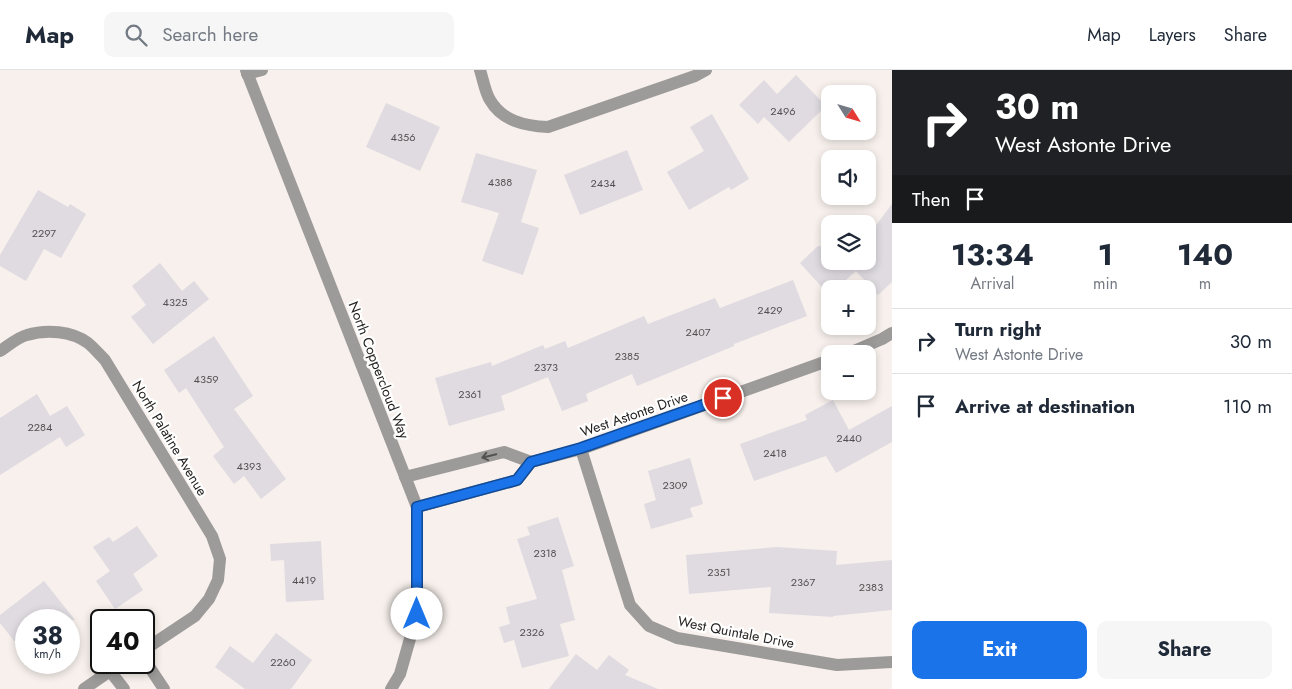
<!DOCTYPE html>
<html lang="en">
<head>
<meta charset="utf-8">
<style>
	body { margin:0; font-family:Jost,sans-serif; background:#f6f6f7; color:#1f2937; height:100vh; display:flex; flex-direction:column; font-size:19px; white-space:nowrap }
	* { box-sizing:border-box; margin:0 }
	p { font-size:16px; color:#747a83 }
	.icon { flex:none; width:28px; height:28px; fill:none; stroke:currentColor; stroke-width:2; stroke-linecap:round; stroke-linejoin:round }
	.map { position:relative; flex:1; overflow:hidden }
	.drawer { display:flex; flex-direction:column; background:#fff; width:400px }
	.drawer>* { flex:none }
	.guide { background:#202124; color:#fff; overflow:hidden }
	.needle { width:32px; rotate:127deg }
	.fabs { position:absolute; left:821px; top:15px; display:grid; gap:10px }
	.fabs a { display:grid; place-items:center; width:55px; height:55px; border-radius:10px; background:#fff; box-shadow:0 2px 8px #0003; font-size:25px }
	.speed { position:absolute; left:15px; top:539px; display:flex; gap:10px; font-size:25px; font-weight:700; text-align:center }
	.speed>* { display:grid; place-content:center; width:65px; height:65px; border-radius:50%; background:#fff; box-shadow:0 2px 8px #0003; line-height:1 }
	.speed small { font-size:12px; font-weight:400 }
	.speed .limit { border:2px solid #111; border-radius:8px; background:#fff; color:#111 }
	.pin { position:absolute; display:grid; place-items:center; width:42px; height:42px; color:#fff; margin:-21px; border:2px solid #fff; border-radius:50%; box-shadow:0 1px 5px #0007 }
	.me { position:absolute; width:55px; margin:-28px; rotate:0deg; stroke-linejoin:round; filter:drop-shadow(0 0 4px #0008) }
	.turn { display:flex; align-items:center; gap:18px; height:105px; padding:0 20px; font-size:22px }
	.turn .icon { width:65px; height:65px; stroke-width:2.5 }
	.turn b { display:block; font-size:35px; line-height:42px }
	.then { display:flex; align-items:center; height:48px; padding:0 20px; background:#0003; gap:10px; font-size:19px }
	.eta { display:flex; justify-content:space-evenly; align-items:center; height:85px; text-align:center }
	.eta b { font-size:30px; font-weight:700; line-height:35px }
	.button { display:flex; gap:10px; margin-top:auto; padding:10px 20px }
	.button a { flex:1; height:58px; border-radius:10px; background:#1a73e8; color:#fff; font-size:20px; font-weight:700; line-height:58px; text-align:center }
	.button a+a { background:#f6f6f7; color:#1f2937 }
	ul { padding:0; list-style:none }
	li { display:flex; align-items:center; gap:15px; height:65px; padding:0 20px; border-top:1px solid #e0e1e3 }
	li div { flex:1 }
	li b { display:block; font-size:19px }
	li em { font-style:normal }
	header { display:flex; align-items:center; gap:30px; box-sizing:border-box; height:70px; padding:0 25px; background:#fff; border-bottom:1px solid #e0e1e3 }
	header strong { font-size:24px }
	nav { display:flex; gap:28px; margin-inline-start:auto; font-size:18px }
	.search { width:350px; height:45px; background:#f6f6f7; display:flex; align-items:center; gap:12px; box-sizing:border-box; padding:0 18px; border-radius:10px; color:#747a83; font-size:19px }
	main { display:flex; flex:1; min-height:0 }
	.map>svg:first-child { display:block }
	.building { fill:#dfdbe1 }
	.lines { fill:none; stroke-linecap:round; stroke-linejoin:round }
	.minor { stroke:#9d9a9a; stroke-width:12 }
	.oneway { stroke:#555352 }
	.route-casing { stroke:#114b97; stroke-width:12 }
	.route { stroke:#1a73e8; stroke-width:9 }
	.labels { text-anchor:middle; stroke-width:4.5; stroke-linejoin:round; paint-order:stroke }
	.number-label { font-size:11px; fill:#545152 }
	.street-label { font-size:14px; fill:#252322; stroke:#fff }
</style>
</head>
<body>
<header>
<strong>Map</strong>
<div class="search"><svg class="icon" aria-label="search" viewBox="0 0 24 24"><circle cx="10" cy="10" r="6"/><path d="M15 15l6 6"/></svg>Search here</div>
<nav><a>Map</a><a>Layers</a><a>Share</a></nav>
</header>
<main>
<div class="map">
<svg width="892" height="619" viewBox="0 0 892 619">
	<rect width="100%" height="100%" fill="#f7f0ec"/>
	<g class="building">
		<path d="M796,5L826,36L789,72L764,47L758,54L739,35L764,10L777,24Z"/>
		<path d="M386,33L440,57L420,101L366,77Z"/>
		<path d="M712,44L749,109L731,120L729,117L689,140L667,102L704,81L690,57Z"/>
		<path d="M627,80L643,120L580,145L564,105Z"/>
		<path d="M476,83L537,100L521,152L539,158L523,205L482,191L499,143L461,132Z"/>
		<path d="M38,120L68,137L70,134L86,144L61,188L44,179L26,211L0,196V185Z"/>
		<path d="M892,134V212L878,225L856,201L836,219H830L829,225L800,193L818,176H825L830,181V191H868V166Z"/>
		<path d="M160,193L182,221L194,211L209,229L153,274L131,247L146,235L132,216Z"/>
		<path d="M793,210L807,246L734,274V276L637,316L632,304L586,324L588,331L562,341L548,307L501,326L505,340L449,356L435,308L491,292L492,296L543,275L545,279L565,271L568,278L644,246L648,254L715,228L720,238Z"/>
		<path d="M214,266L253,326L234,339L286,409L261,429L244,406L234,414L213,386L224,377L186,318L179,323L164,300Z"/>
		<path d="M37,324L50,346L67,336L85,365L66,377L60,367L0,405V348Z"/>
		<path d="M833,330L849,360L892,336V372L836,403L826,386L754,411L740,374L807,350L805,345Z"/>
		<path d="M690,388L703,434L690,438L693,447L651,459L644,434L656,430L648,401Z"/>
		<path d="M558,447L574,496L562,500L575,550L560,554L569,586L522,598L514,570L504,573L499,557L510,554L506,537L537,529L517,469L530,465L527,457Z"/>
		<path d="M137,456L158,486L133,504L143,520L115,539L96,511L110,501L93,477L109,467L113,472Z"/>
		<path d="M321,471L324,530L286,532L284,490L271,491L270,474Z"/>
		<path d="M777,477L837,481L836,495L892,490V540L833,546V547L769,543L771,517L689,524L686,485Z"/>
		<path d="M44,511L75,550H26V586L0,553V545Z"/>
		<path d="M276,563L312,590L291,619H245L215,597L230,576L253,593Z"/>
		<path d="M576,584L597,600L609,585L629,600L625,605L658,619H549Z"/>
	</g>
	<g class="lines">
		<g class="minor">
			<path d="M246,0L417,437V544L400,604L391,619"/>
			<path d="M480,0C483,9 485,22 490,30C502,51 525,56 548,57L695,6L706,0"/>
			<path d="M247,4L262,0"/>
			<path d="M0,281C8,276 18,267 27,265C46,259 72,261 88,273C94,278 99,284 105,290L212,466L220,489L218,510L209,529L195,546L144,580"/>
			<path d="M847,284L882,269L892,263"/>
			<path d="M581,379L630,535L649,556L677,568L837,595L892,592"/>
			<path d="M531,392L581,379L830,290"/>
			<path d="M405,407L504,382L531,392L517,410L417,437"/>
			<path d="M144,589L164,619"/>
			<path d="M110,601L124,619"/>
			<path d="M84,619L123,592"/>
		</g>
	</g>
	<defs><path id="oneway-shaft" d="M-6 0H5M1.5-3L5.5 0L1.5 3" fill="none" stroke-width="1.6" stroke-linecap="round" stroke-linejoin="round" transform="scale(1.25)"/></defs>
	<use class="oneway" href="#oneway-shaft" transform="translate(489 386) rotate(166)"/>
	<g class="lines">
		<defs>
			<path id="route" d="M417,544V437L517,410L531,392L581,378L723,328"/>
		</defs>
		<use href="#route" class="route-casing"/>
		<use href="#route" class="route"/>
	</g>
	<g class="labels">
		<g class="number-label">
			<text x="783" y="45">2496</text>
			<text x="403" y="71">4356</text>
			<text x="500" y="116">4388</text>
			<text x="603" y="117">2434</text>
			<text x="44" y="167">2297</text>
			<text x="175" y="236">4325</text>
			<text x="770" y="244">2429</text>
			<text x="698" y="266">2407</text>
			<text x="627" y="290">2385</text>
			<text x="546" y="301">2373</text>
			<text x="206" y="313">4359</text>
			<text x="470" y="328">2361</text>
			<text x="40" y="361">2284</text>
			<text x="849" y="372">2440</text>
			<text x="775" y="387">2418</text>
			<text x="249" y="400">4393</text>
			<text x="675" y="419">2309</text>
			<text x="545" y="487">2318</text>
			<text x="719" y="506">2351</text>
			<text x="304" y="514">4419</text>
			<text x="803" y="516">2367</text>
			<text x="871" y="521">2383</text>
			<text x="532" y="566">2326</text>
			<text x="283" y="596">2260</text>
		</g>
		<g class="street-label">
			<text transform="translate(379 300) rotate(69)" y="5">North Coppercloud Way</text>
			<text transform="translate(634 344) rotate(-19)" y="5">West Astonte Drive</text>
			<text transform="translate(170 368) rotate(59)" y="5">North Palatine Avenue</text>
			<text transform="translate(736 562) rotate(11)" y="5">West Quintale Drive</text>
		</g>
	</g>
</svg>
<div class="fabs">
<a><svg class="needle" viewBox="-14 -14 28 28"><path d="M0-13l5 13h-10z" fill="#e53935"/><path d="M0 13l5-13h-10z" fill="#747a83"/></svg></a>
<a><svg class="icon" aria-label="sound" viewBox="0 0 24 24"><path d="M4 9h4l5-4v14l-5-4H4zM17 9q2 3 0 6"/></svg></a>
<a><svg class="icon" aria-label="layers" viewBox="0 0 24 24"><path d="M12 4l9 5-9 5-9-5zM3 14l9 5 9-5"/></svg></a>
<a>+</a>
<a>−</a>
</div>
<div class="speed"><div>38<small>km/h</small></div><div class="limit">40</div></div>
<div class="pin" style="left:723px;top:328px;background:#d93025"><svg class="icon" aria-label="arrive" viewBox="0 0 24 24"><path d="M6 21V4h12l-3 4 3 4H6"/></svg></div>
<svg class="me" style="left:417px;top:544px" viewBox="-20 -20 40 40"><circle r="19" fill="#fff"/><path d="M0-13L10 11 0 6-10 11z" fill="#1a73e8"/></svg>
</div>
<section class="drawer">
<div class="guide">
<div class="turn"><svg class="icon" aria-label="right" viewBox="0 0 24 24"><path d="M7 20v-9h11M14 6l5 5-5 5"/></svg><div><b>30 m</b>West Astonte Drive</div></div>
<div class="then">Then<svg class="icon" aria-label="arrive" viewBox="0 0 24 24"><path d="M6 21V4h12l-3 4 3 4H6"/></svg></div>
</div>
<div class="eta">
<div><b>13:34</b><p>Arrival</p></div>
<div><b>1</b><p>min</p></div>
<div><b>140</b><p>m</p></div>
</div>
<ul>
<li><svg class="icon" aria-label="right" viewBox="0 0 24 24"><path d="M7 20v-9h11M14 6l5 5-5 5"/></svg><div><b>Turn right</b><p>West Astonte Drive</p></div><em>30 m</em></li>
<li><svg class="icon" aria-label="arrive" viewBox="0 0 24 24"><path d="M6 21V4h12l-3 4 3 4H6"/></svg><div><b>Arrive at destination</b></div><em>110 m</em></li>
</ul>
<div class="button"><a>Exit</a><a>Share</a></div>
</section>
</main>
</body>
</html>
